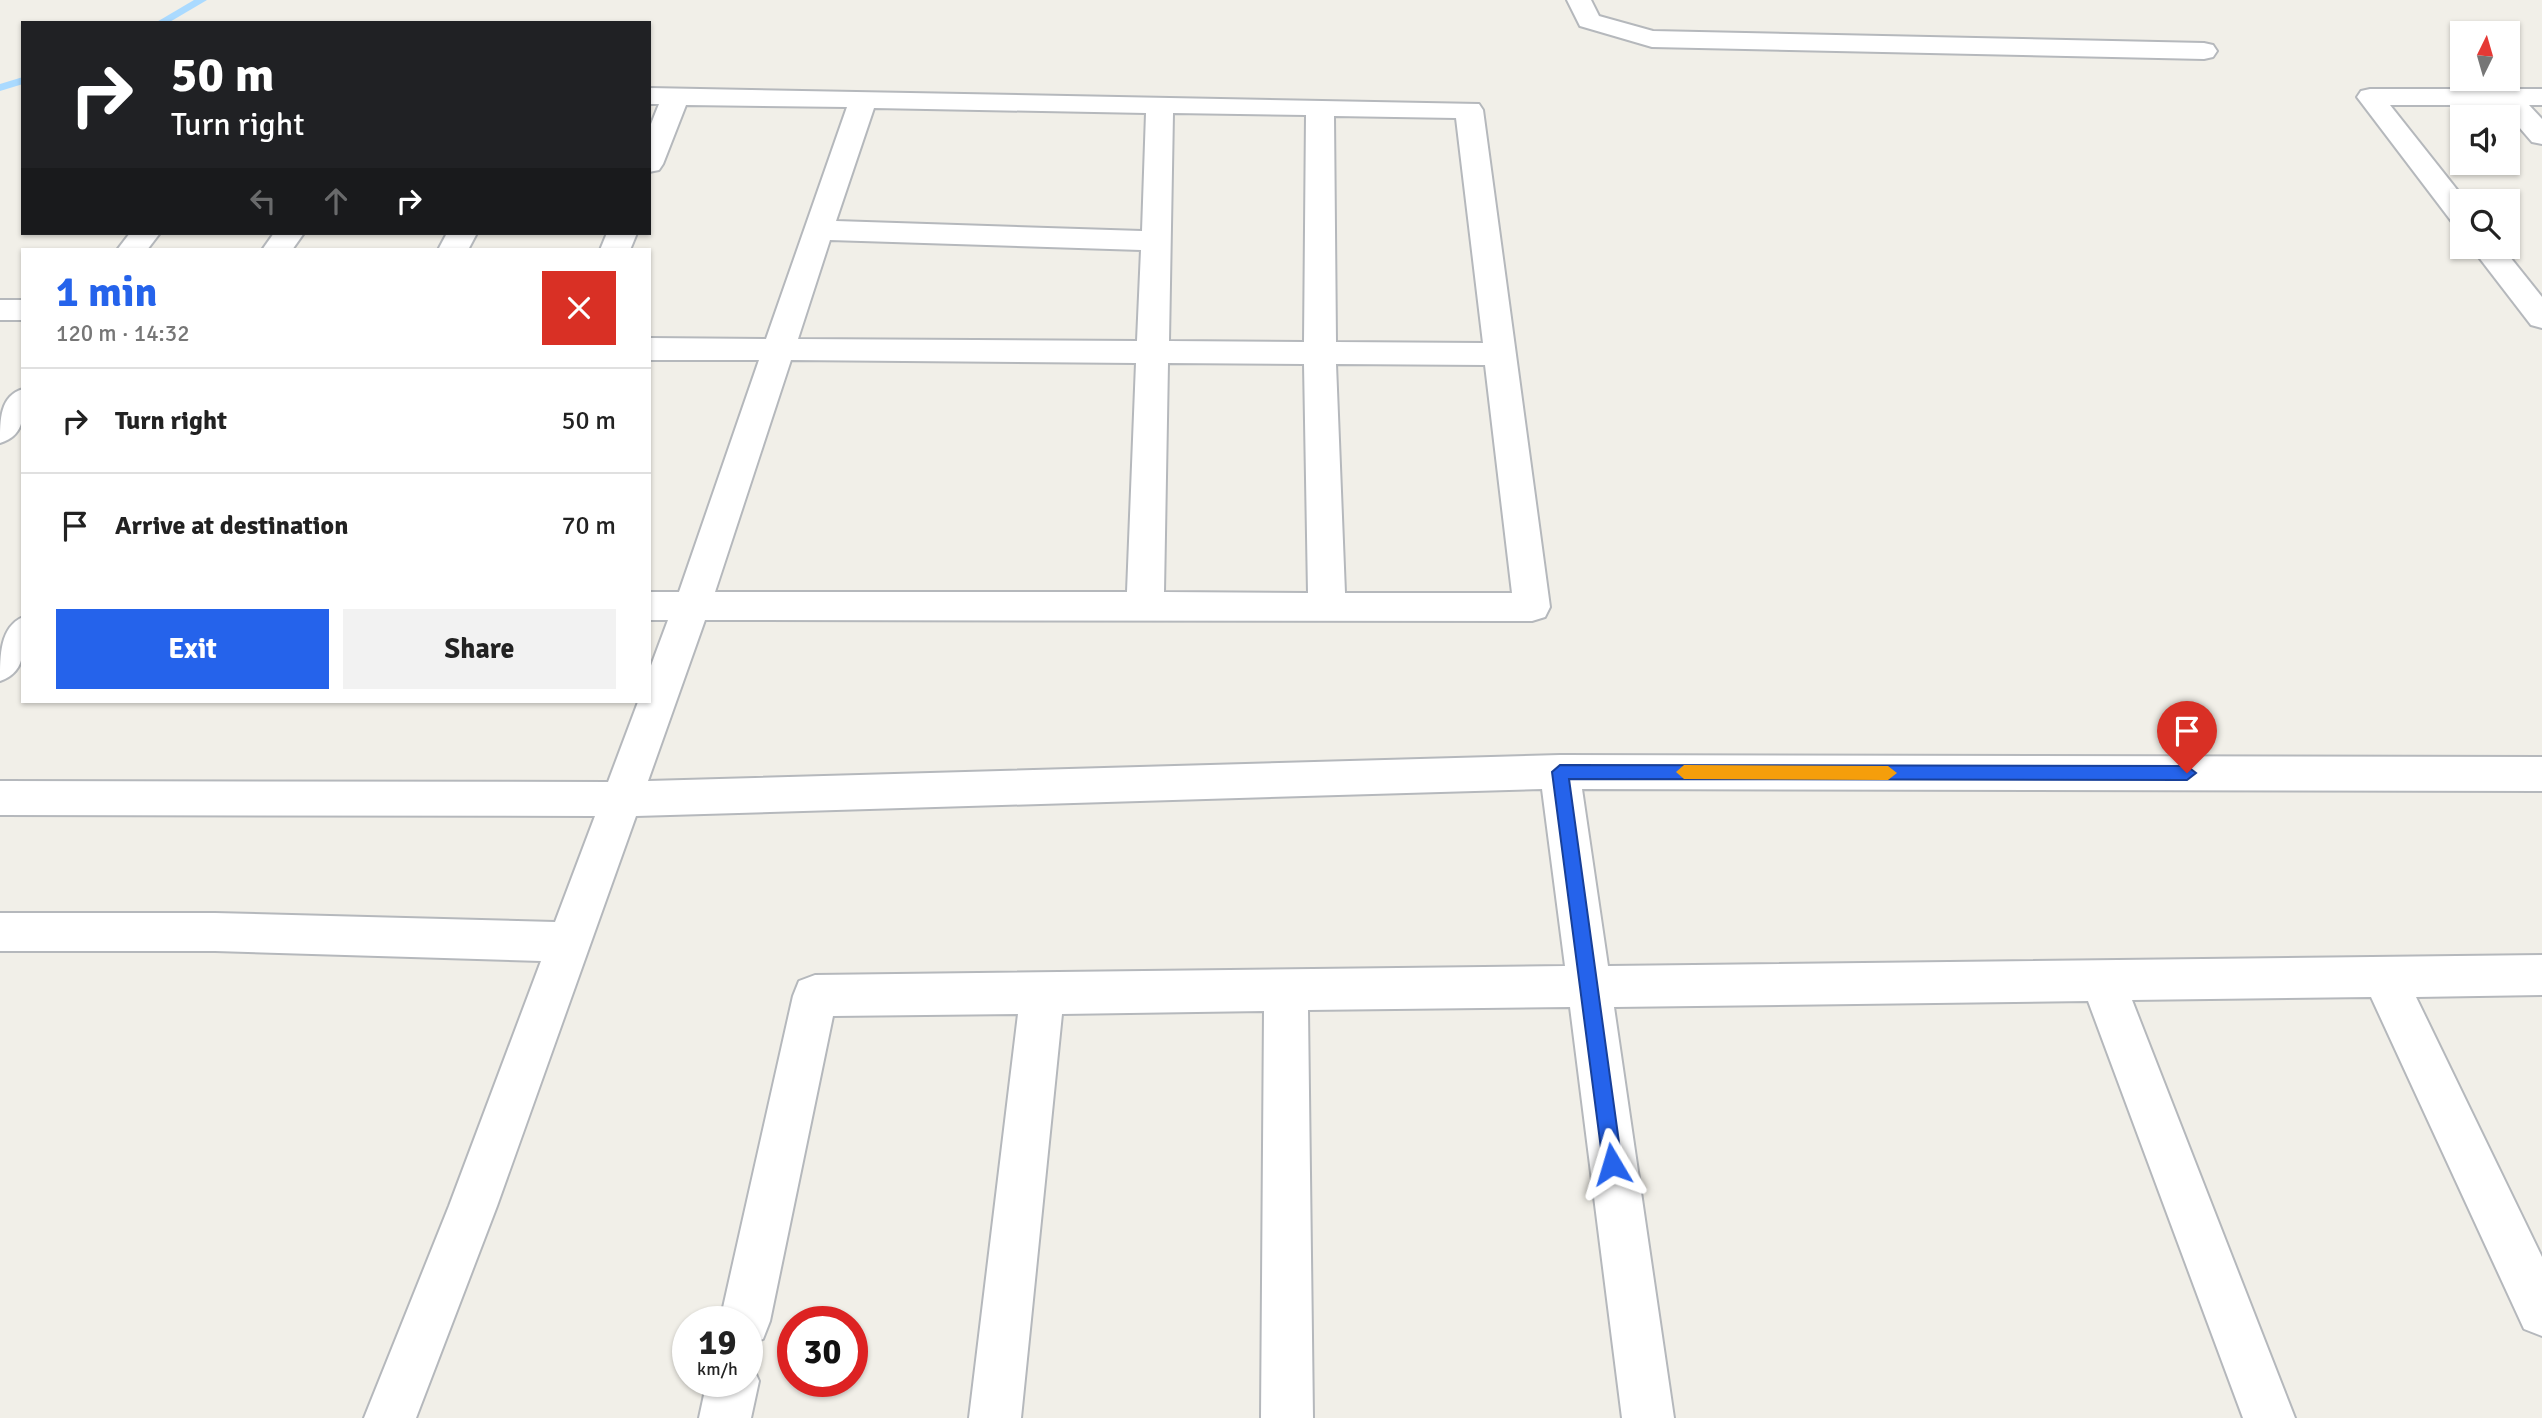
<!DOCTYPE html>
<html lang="en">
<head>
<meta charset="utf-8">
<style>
	body { margin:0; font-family:Signika,sans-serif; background:#f2f2f2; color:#222; height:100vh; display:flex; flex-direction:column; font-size:26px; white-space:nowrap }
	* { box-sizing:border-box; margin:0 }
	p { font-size:23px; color:#767676 }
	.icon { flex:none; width:38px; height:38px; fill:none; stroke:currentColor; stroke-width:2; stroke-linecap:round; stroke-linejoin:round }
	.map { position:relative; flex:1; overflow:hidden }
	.details { position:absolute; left:21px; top:248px; width:630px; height:455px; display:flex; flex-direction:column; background:#fff; border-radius:0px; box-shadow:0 2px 5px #0004 }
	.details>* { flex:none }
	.guide { position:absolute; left:21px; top:21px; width:630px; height:214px; border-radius:0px; box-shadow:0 2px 5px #0004; background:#202124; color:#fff; overflow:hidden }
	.needle { width:46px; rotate:5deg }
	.buttons { position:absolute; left:2450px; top:21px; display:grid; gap:14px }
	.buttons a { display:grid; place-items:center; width:70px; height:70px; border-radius:0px; background:#fff; box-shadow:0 2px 5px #0004; font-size:35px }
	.speed { position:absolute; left:672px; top:1306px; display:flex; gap:14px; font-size:35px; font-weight:700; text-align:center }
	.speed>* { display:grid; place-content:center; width:91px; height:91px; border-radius:50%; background:#fff; box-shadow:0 2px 5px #0004; line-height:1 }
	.speed small { font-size:18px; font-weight:400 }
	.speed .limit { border:10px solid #d22; background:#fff; color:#111 }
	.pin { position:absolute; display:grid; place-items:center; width:60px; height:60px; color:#fff; margin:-72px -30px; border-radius:50% 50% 50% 0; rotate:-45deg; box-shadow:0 0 7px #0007 }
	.pin .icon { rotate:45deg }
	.me { position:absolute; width:77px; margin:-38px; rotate:353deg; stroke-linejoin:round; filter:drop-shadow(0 0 5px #0008) }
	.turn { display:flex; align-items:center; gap:24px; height:147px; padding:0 35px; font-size:32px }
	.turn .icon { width:91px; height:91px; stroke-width:2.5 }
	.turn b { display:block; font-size:49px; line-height:60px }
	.lanes { display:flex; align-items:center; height:66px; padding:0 35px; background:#0003; justify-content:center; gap:35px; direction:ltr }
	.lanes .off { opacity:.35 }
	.round { display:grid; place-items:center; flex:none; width:74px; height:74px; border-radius:0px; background:#f2f2f2 }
	.head { display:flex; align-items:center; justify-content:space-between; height:119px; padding:0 35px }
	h1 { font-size:42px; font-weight:700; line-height:52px; color:#2563eb }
	.button { display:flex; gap:14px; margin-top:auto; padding:14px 35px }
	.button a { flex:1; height:80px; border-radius:0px; background:#2563eb; color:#fff; font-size:28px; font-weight:700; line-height:80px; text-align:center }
	.button a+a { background:#f2f2f2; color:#222 }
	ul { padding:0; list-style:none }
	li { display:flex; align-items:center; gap:21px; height:105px; padding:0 35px; border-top:2px solid #e0e0e0 }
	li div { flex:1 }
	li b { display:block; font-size:26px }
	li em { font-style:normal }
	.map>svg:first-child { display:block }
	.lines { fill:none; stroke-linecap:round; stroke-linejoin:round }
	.stream { fill:#aadaff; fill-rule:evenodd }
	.minor-casing { stroke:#b5b8bc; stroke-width:4 }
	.minor { fill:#fff; fill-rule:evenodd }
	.route { fill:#2563eb; stroke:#184099; stroke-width:2 }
	.slow { fill:#f59e0b }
</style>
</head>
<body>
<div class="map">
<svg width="2542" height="1418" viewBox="0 0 2542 1418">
	<rect width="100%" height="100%" fill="#f1efe8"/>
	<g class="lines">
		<g class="stream">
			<path d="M194,0H207L168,23H155Z"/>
			<path d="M23,77V84L0,91V84Z"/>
		</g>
		<defs>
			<g id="minor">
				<path d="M1567,0H1591L1599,16L1653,31L2204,43L2213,45L2217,51L2213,57L2204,59L1652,47L1580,26Z"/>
				<path d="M649,88L1479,104L1483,110L1550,607L1545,617L1532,621L705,620L648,781L1560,755L2542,757V791L1582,789L1608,966L2542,955V995L2416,997L2542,1257V1336L2524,1329L2371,997L2132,1000L2295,1418H2243L2088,1001L1614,1007L1674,1418H1622L1570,1007L1308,1010L1313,1418H1261L1264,1011L1062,1014L1021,1418H969L1018,1014L833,1016L770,1321L763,1339L747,1345V1321H720L793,996L799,981L815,975L1565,966L1542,789L636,816L497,1206L416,1418H364L449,1206L541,961L215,951H0V913H215L555,922L595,816L0,815V781L608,782L638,702H649V671L668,620H649V592H679L759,360H649V338L766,339L847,107L686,105L663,164L659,170L649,172V129L659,104H649ZM874,108L1146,113L1142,231L836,221ZM1173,113L1306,115L1304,342L1169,341ZM1334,116L1456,118L1483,343L1336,342ZM830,240L1141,250L1137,341L798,339ZM791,360L1136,363L1127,592H715ZM1168,363L1304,364L1308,593L1164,592ZM1336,364L1485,365L1512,593H1345Z"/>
				<path d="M2370,89H2542V105H2529L2542,119V144L2532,142L2500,105H2390L2466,201H2462V225L2452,222L2357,97L2361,91Z"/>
				<path d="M130,233H160L147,250H117Z"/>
				<path d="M274,233H304L292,250H262Z"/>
				<path d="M447,233H477L468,250H438Z"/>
				<path d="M607,233H637L630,250H600Z"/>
				<path d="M2471,247H2502L2542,297V328L2531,325Z"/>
				<rect x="0" y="300" width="23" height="20"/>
				<path d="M23,389C23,412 27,435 0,443C0,419 0,396 23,389Z"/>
				<path d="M23,617C23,644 29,671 0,681C0,655 0,627 23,617Z"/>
				<path d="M747,1361L751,1363L759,1381L751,1418H699L707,1381H747Z"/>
			</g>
		</defs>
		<use href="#minor" class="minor-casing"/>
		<use href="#minor" class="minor"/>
	</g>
	<path class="route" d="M1560,765L2187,766L2196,773L2187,780L1569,779L1622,1164L1619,1171L1612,1174L1605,1171L1603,1164L1552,772Z"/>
	<path class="slow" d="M1684,765L1888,766L1897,773L1888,780L1684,779L1676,772Z"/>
</svg>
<div class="buttons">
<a><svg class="needle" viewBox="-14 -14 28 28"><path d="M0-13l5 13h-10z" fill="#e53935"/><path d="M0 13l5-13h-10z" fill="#767676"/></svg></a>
<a><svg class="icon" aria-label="sound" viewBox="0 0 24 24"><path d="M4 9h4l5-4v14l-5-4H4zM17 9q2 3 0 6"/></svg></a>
<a><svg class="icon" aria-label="search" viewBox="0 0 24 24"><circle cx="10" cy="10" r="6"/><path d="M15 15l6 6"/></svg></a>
</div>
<div class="speed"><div>19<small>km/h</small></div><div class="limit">30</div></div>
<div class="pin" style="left:2187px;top:773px;background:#d93025"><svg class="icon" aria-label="arrive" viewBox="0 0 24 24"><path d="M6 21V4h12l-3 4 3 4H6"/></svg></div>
<svg class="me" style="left:1612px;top:1164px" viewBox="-20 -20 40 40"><path d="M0-17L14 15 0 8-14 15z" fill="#2563eb" stroke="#fff" stroke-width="4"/></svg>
<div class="guide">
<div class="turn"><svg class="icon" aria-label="right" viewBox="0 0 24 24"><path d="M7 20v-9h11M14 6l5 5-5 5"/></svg><div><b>50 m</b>Turn right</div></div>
<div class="lanes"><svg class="icon off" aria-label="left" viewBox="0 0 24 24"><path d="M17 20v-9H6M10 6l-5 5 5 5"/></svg><svg class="icon off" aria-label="ahead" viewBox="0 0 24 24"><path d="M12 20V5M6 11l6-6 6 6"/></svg><svg class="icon" aria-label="right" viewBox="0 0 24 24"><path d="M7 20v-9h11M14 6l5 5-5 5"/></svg></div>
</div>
<section class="details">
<div class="head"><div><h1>1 min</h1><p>120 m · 14:32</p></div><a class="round" style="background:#d93025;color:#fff"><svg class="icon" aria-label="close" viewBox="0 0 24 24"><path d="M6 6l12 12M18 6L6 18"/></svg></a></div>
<ul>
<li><svg class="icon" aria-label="right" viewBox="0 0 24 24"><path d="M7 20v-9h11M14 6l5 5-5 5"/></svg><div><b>Turn right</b></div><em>50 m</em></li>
<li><svg class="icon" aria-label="arrive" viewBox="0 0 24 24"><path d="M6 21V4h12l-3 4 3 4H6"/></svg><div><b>Arrive at destination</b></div><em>70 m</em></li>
</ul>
<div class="button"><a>Exit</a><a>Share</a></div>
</section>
</div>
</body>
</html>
